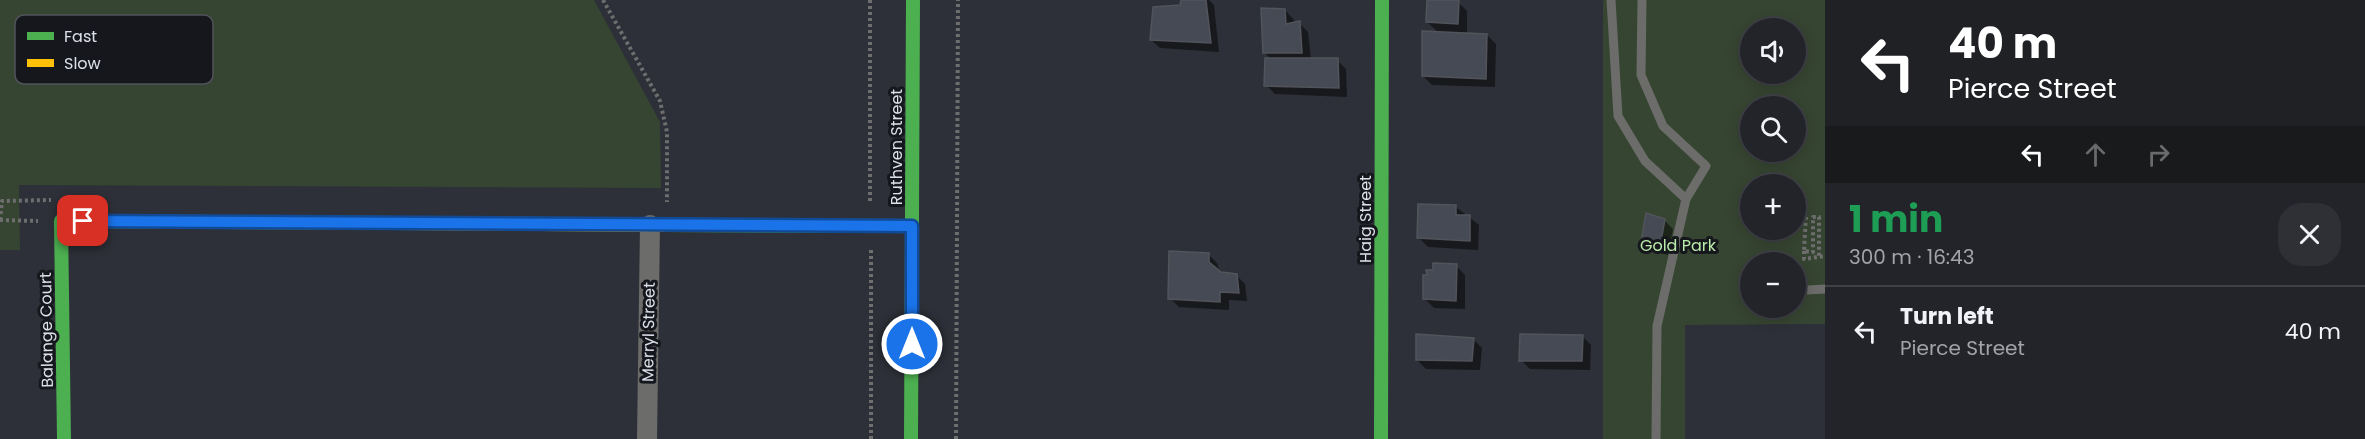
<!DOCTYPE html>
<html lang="en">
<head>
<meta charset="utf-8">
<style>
	body { margin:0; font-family:Poppins,sans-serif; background:#2e3036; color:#f1f3f6; height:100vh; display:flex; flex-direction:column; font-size:22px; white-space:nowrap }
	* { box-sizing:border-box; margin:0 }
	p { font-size:20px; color:#a2a4a8 }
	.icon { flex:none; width:33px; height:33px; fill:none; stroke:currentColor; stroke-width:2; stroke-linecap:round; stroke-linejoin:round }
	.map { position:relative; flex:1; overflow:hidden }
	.side { display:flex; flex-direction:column; background:#22242a; width:540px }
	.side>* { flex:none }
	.top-card { background:#202124; color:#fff; overflow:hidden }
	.buttons { position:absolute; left:1740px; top:18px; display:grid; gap:12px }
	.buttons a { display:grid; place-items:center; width:66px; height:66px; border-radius:50%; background:#22242a; box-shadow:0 3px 15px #0003,0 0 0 2px #3f4147; font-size:30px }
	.pin { position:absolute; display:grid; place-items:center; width:51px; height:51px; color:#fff; margin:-26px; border-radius:12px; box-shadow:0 3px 9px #0006 }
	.me { position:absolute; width:66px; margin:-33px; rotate:0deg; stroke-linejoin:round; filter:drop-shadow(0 0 4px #0008) }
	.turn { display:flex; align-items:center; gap:21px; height:126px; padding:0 24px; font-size:27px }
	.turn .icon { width:78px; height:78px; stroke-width:2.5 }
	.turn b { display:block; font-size:42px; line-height:51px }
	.lanes { display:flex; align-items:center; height:57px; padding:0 24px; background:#0003; justify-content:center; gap:30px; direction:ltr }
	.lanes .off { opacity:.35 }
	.round { display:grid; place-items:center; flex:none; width:63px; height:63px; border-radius:24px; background:#2e3036 }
	.overview { display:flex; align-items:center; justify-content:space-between; height:102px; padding:0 24px }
	h1 { font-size:36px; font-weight:700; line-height:45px; color:#1e9e55 }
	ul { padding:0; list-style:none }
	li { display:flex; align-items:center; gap:18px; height:90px; padding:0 24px; border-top:2px solid #3f4147 }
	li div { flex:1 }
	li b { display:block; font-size:22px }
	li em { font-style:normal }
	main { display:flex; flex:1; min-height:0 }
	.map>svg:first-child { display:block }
	.green { fill:#364531; fill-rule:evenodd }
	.shadow { fill:#0007 }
	.building { fill:#454a55; stroke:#52545b; stroke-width:1.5 }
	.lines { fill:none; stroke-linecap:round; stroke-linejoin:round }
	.path { stroke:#6e6e6f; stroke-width:4; stroke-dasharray:3 3; stroke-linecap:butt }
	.lane { stroke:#6c6c6a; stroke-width:9 }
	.street { stroke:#6c6c6a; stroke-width:20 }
	.fast { stroke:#4caf50; stroke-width:14 }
	.slow { stroke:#ffc107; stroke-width:14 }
	.route-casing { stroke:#114b97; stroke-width:15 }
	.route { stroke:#1a73e8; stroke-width:10 }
	.labels { text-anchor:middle; stroke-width:6; stroke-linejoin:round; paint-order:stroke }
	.street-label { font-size:16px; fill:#dce0e8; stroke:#15171d }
	.park-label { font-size:16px; fill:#bbeba8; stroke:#15171d }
	.key { fill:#15171d; stroke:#51535a; stroke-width:1.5 }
	.key-label { font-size:16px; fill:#dce0e8 }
</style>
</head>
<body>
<main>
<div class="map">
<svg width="1825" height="439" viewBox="0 0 1825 439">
	<rect width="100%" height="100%" fill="#2d3038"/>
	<g class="green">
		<path d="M0,0H594L660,122L661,188L19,185L20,250H0Z"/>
		<path d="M1603,0H1825V324L1685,325V439H1603ZM1750,28H1796V74H1750ZM1750,106H1796V152H1750ZM1750,184H1796V230H1750ZM1750,262H1796V308H1750Z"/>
	</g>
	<g class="shadow">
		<path d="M1183,0H1209L1214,5L1219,52L1160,48L1151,40Z"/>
		<path d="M1458,2L1467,11V34L1487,35L1496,44L1495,87L1432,85L1423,76L1439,33L1427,22Z"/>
		<path d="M1285,10L1294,20V24L1299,23L1308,32L1311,60H1337L1346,69L1347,97L1275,94L1266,85L1271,59L1265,53Z"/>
		<path d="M1456,207L1479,225L1478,250L1428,247L1419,238Z"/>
		<path d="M1664,220L1673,229L1668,255L1651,251L1642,242Z"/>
		<path d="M1208,254L1217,263L1220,273L1236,275L1245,284L1247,301L1229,300V310L1179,307L1170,298Z"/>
		<path d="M1456,266L1465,275V309L1434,308L1425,299L1428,276Z"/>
		<path d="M1582,336L1591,345L1590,370L1530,369L1521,360Z"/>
		<path d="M1473,339L1482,348L1480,370L1426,369L1417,360Z"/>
	</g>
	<g class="building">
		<path d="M1181,0H1206L1211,43L1150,40L1153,7L1180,5Z"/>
		<path d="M1427,0H1459L1458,24L1426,22Z"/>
		<path d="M1261,8L1285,9L1286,24L1300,21L1302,53H1263Z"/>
		<path d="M1422,31L1487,34L1486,79L1422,76Z"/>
		<path d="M1265,58H1338L1339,88L1264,86Z"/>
		<path d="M1418,204L1456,205V215H1470V241L1417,238Z"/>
		<path d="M1646,213L1665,219L1660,247L1641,242Z"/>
		<path d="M1169,251L1209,253V262L1221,272L1237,274L1239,293L1220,292V302L1168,299Z"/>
		<path d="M1433,263L1457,264L1456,301L1423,299V275H1427L1426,270H1433Z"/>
		<path d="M1416,334L1474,338L1472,361L1416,360Z"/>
		<path d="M1520,334L1583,335L1582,361H1519Z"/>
	</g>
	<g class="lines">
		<g class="path">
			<path d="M603,0L660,101L667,132V202"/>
			<path d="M870,0V203"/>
			<path d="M1796,216L1806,215L1804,251L1813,252V217H1819V257"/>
			<path d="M0,220L2,201L51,200"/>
			<path d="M0,220L38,221"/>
			<path d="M871,250V439"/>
			<path d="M1804,251V259L1825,256"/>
			<path d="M956,439L958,0"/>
		</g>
		<g class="lane">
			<path d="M1611,0L1618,116L1645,161L1686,199"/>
			<path d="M1642,0L1641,75L1663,126L1706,166L1686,199L1657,326L1656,439"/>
			<path d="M1808,290L1825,289"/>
		</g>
		<path class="street" d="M647,439L650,225"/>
		<g class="fast">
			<path d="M662,225L912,226"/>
			<path d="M64,439L61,221L397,223"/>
			<path d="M911,439L913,0"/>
			<path d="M1381,439L1382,0"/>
		</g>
		<path class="slow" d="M397,223L662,225"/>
	</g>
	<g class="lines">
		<defs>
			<path id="route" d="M83,221L912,226V344"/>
		</defs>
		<use href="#route" class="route-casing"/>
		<use href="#route" class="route"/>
	</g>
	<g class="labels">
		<g class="street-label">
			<text transform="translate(896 147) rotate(-90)" y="6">Ruthven Street</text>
			<text transform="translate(1365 219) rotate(-90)" y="6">Haig Street</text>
			<text transform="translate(46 330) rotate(-91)" y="6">Balange Court</text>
			<text transform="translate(648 332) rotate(-89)" y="6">Merryl Street</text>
		</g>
		<g class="park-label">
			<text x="1678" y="251">Gold Park</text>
		</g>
	</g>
	<rect x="15" y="15" width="198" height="69" rx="9" class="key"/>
	<rect x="27" y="32" width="27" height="8" fill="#4caf50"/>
	<rect x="27" y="59" width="27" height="8" fill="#ffc107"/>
	<g class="key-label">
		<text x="64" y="42">Fast</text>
		<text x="64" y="69">Slow</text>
	</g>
</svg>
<div class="buttons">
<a><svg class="icon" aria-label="sound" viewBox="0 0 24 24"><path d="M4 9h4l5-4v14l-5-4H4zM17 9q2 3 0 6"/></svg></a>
<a><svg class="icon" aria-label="search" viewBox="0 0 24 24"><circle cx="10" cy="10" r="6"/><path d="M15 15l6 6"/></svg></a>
<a>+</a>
<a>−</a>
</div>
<div class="pin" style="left:83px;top:221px;background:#d93025"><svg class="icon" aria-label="arrive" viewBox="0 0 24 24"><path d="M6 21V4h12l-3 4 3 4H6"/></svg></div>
<svg class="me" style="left:912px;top:344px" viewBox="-20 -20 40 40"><circle r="17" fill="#1a73e8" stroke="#fff" stroke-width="3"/><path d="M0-11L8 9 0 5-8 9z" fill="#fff"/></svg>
</div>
<section class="side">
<div class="top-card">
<div class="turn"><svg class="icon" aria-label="left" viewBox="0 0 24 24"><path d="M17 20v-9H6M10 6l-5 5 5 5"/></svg><div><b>40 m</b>Pierce Street</div></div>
<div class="lanes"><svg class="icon" aria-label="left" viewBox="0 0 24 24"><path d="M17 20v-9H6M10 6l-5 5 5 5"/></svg><svg class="icon off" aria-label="ahead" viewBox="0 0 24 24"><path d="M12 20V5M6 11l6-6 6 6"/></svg><svg class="icon off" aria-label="right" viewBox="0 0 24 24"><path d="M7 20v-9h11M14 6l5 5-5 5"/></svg></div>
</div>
<div class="overview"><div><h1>1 min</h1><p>300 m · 16:43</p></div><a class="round"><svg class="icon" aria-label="close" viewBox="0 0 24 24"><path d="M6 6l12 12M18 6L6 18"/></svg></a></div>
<ul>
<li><svg class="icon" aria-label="left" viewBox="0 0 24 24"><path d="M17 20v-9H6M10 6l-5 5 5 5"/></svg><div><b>Turn left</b><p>Pierce Street</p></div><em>40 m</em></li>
</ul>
</section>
</main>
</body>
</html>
